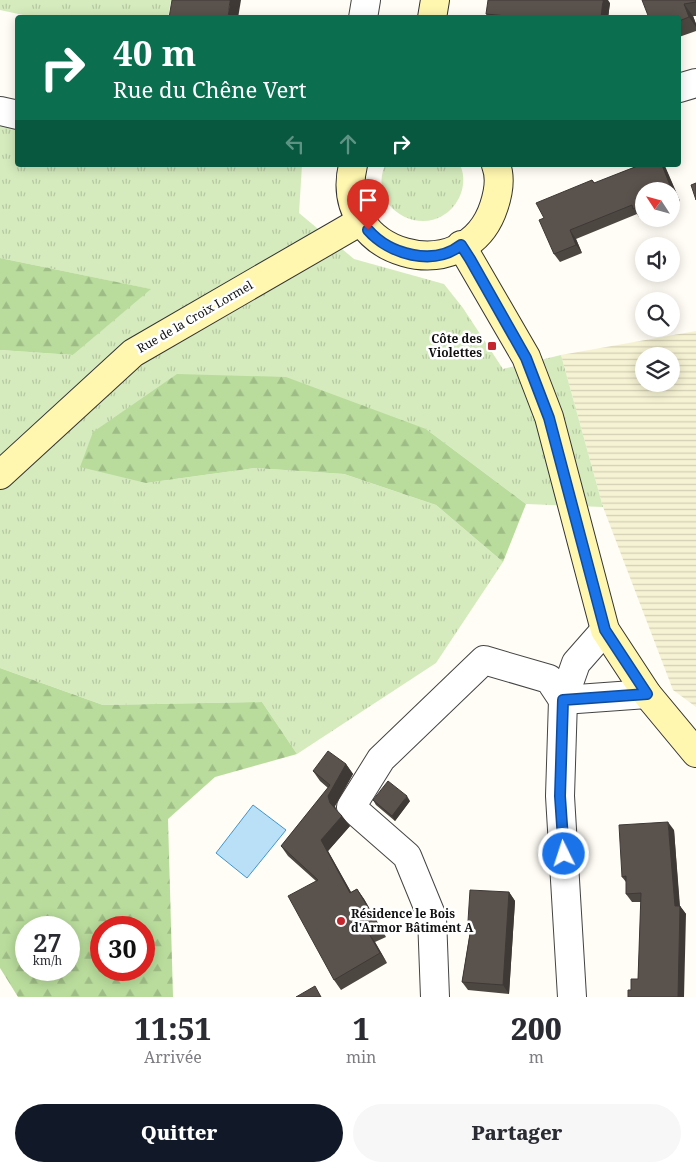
<!DOCTYPE html>
<html lang="fr">
<head>
<meta charset="utf-8">
<style>
	body { margin:0; font-family:"Noto Serif",serif; background:#f7f7f7; color:#2b2b33; height:100vh; display:flex; flex-direction:column; font-size:19px; white-space:nowrap }
	* { box-sizing:border-box; margin:0 }
	p { font-size:16px; color:#7c7c81 }
	.icon { flex:none; width:28px; height:28px; fill:none; stroke:currentColor; stroke-width:2; stroke-linecap:round; stroke-linejoin:round }
	.map { position:relative; height:997px; overflow:hidden }
	.drawer { display:flex; flex-direction:column; background:#fff; flex:1 }
	.drawer>* { flex:none }
	.guide { position:absolute; left:15px; top:15px; width:666px; height:152px; border-radius:5px; box-shadow:0 2px 12px #0003; background:#0b6e4f; color:#fff; overflow:hidden }
	.needle { width:32px; rotate:306deg }
	.controls { position:absolute; left:635px; top:182px; display:grid; gap:10px }
	.controls a { display:grid; place-items:center; width:45px; height:45px; border-radius:50%; background:#fff; box-shadow:0 2px 12px #0003; font-size:25px }
	.speed { position:absolute; left:15px; top:916px; display:flex; gap:10px; font-size:25px; font-weight:700; text-align:center }
	.speed>* { display:grid; place-content:center; width:65px; height:65px; border-radius:50%; background:#fff; box-shadow:0 2px 12px #0003; line-height:1 }
	.speed small { font-size:12px; font-weight:400 }
	.speed .limit { border:8px solid #d22; background:#fff; color:#111 }
	.pin { position:absolute; display:grid; place-items:center; width:42px; height:42px; color:#fff; margin:-51px -21px; border-radius:50% 50% 50% 0; rotate:-45deg; box-shadow:0 0 5px #0007 }
	.pin .icon { rotate:45deg }
	.me { position:absolute; width:55px; margin:-28px; rotate:356deg; stroke-linejoin:round; filter:drop-shadow(0 0 4px #0008) }
	.turn { display:flex; align-items:center; gap:18px; height:105px; padding:0 15px; font-size:22px }
	.turn .icon { width:65px; height:65px; stroke-width:2.5 }
	.turn b { display:block; font-size:35px; line-height:42px }
	.lanes { display:flex; align-items:center; height:48px; padding:0 15px; background:#0003; justify-content:center; gap:25px; direction:ltr }
	.lanes .off { opacity:.35 }
	.eta { display:flex; justify-content:space-evenly; align-items:center; height:85px; text-align:center }
	.eta b { font-size:30px; font-weight:800; line-height:35px }
	.cta { display:flex; gap:10px; margin-top:auto; padding:10px 15px }
	.cta a { flex:1; height:58px; border-radius:30px; background:#111827; color:#fff; font-size:20px; font-weight:800; line-height:58px; text-align:center }
	.cta a+a { background:#f7f7f7; color:#2b2b33 }
	.map>svg:first-child { display:block }
	.farmland { fill:url(#farmland-rules); fill-rule:evenodd }
	.grass { fill:url(#grass-tufts) }
	.forest { fill:url(#forest-firs); fill-rule:evenodd }
	.water { fill:#b9e0f7; stroke:#3f96cf }
	.lines { fill:none; stroke-linecap:round; stroke-linejoin:round }
	.street-casing { stroke:#444; stroke-width:30 }
	.secondary-casing { stroke:#333; stroke-width:30 }
	.street { stroke:#fff; stroke-width:28 }
	.secondary { stroke:#fff6b0; stroke-width:28 }
	.wall { fill:#4d4742 }
	.shaded-wall { fill:#3f3936 }
	.building { fill:#5a524d; stroke:#3f3936 }
	.route-casing { stroke:#114b97; stroke-width:12 }
	.route { stroke:#1a73e8; stroke-width:9 }
	.poi-dot { fill:#c4262e; stroke:#fff; stroke-width:2 }
	.labels { text-anchor:middle; stroke-width:5; stroke-linejoin:round; paint-order:stroke }
	.street-label { font-size:12px; fill:#111; stroke:#fff }
	.poi-label { font-size:12px; font-weight:bold; fill:#111; stroke:#fff; text-anchor:end }
</style>
</head>
<body>
<div class="map">
<svg width="696" height="997" viewBox="0 0 696 997">
	<defs>
		<pattern id="farmland-rules" width="6" height="5" patternUnits="userSpaceOnUse" patternTransform="scale(1.25)"><rect width="6" height="5" fill="#f6f3d4"/><path d="M0 2.5h6" fill="none" stroke="#d2cfb5"/></pattern>
		<pattern id="grass-tufts" width="24" height="20" patternUnits="userSpaceOnUse" patternTransform="scale(1.25)"><rect width="24" height="20" fill="#d5ebbd"/><path d="M3 7l-1-3M5 7V3M7 7l1-3M15 17l-1-3M17 17v-4M19 17l1-3" fill="none" stroke="#b6c8a1"/></pattern>
		<pattern id="forest-firs" width="22" height="20" patternUnits="userSpaceOnUse" patternTransform="scale(1.25)"><rect width="22" height="20" fill="#b9dc9c"/><path d="M5 1l3.5 6h-7zM16 11l3.5 6h-7z" fill="#9ebc85"/></pattern>
	</defs>
	<rect width="100%" height="100%" fill="#fffdf5"/>
	<path class="farmland" d="M696,331V707L673,690L603,507L561,355ZM644,356H671V384H644Z"/>
	<g class="grass">
		<path d="M0,0H171L168,18H37L0,10Z"/>
		<path d="M0,125L17,127L18,165H302L299,213L354,259L444,284L463,308L503,369L561,355L603,507L526,504L426,429L146,483L255,468L344,474L436,505L503,562L436,663L297,754L262,702L103,705L0,668V350L73,355L150,289L0,258Z"/>
		<path d="M385,165H460C465,175 464,188 459,198C434,245 365,213 385,165Z"/>
	</g>
	<g class="forest">
		<path d="M0,258L151,289L73,355L0,350Z"/>
		<path d="M177,374L286,377L426,429L526,504L503,562L436,505L344,474L255,468L146,483L80,467L93,432Z"/>
		<path d="M0,668L103,705L262,702L297,754L215,777L168,819L173,997H18L0,968ZM26,928H69V970H26ZM101,928H144V970H101Z"/>
	</g>
	<path class="water" d="M253,805L286,830L247,878L216,853Z"/>
	<g class="lines">
		<defs>
			<g id="street">
				<path d="M363,18L366,0"/>
				<path d="M679,88L696,83"/>
				<path d="M0,111L18,115"/>
				<path d="M563,700L647,694"/>
				<path d="M435,997L432,917L407,856L351,807L381,759L484,660L549,679L563,700"/>
				<path d="M572,997L560,796L563,700L576,663L605,630"/>
			</g>
			<g id="secondary">
				<path d="M432,18L435,0"/>
				<path d="M353,165C331,256 466,293 494,206C498,194 501,178 496,165"/>
				<path d="M461,245L526,357L549,417L605,630L647,694L696,753"/>
				<path d="M0,475L133,353L361,221"/>
			</g>
		</defs>
		<use href="#street" class="street-casing"/>
		<use href="#secondary" class="secondary-casing"/>
		<use href="#street" class="street"/>
		<use href="#secondary" class="secondary"/>
	</g>
	<g class="wall">
		<path d="M642,0H696V16H693L696,24V31L679,37V18Z"/>
		<path d="M610,3L608,18H489L486,14Z"/>
		<path d="M640,165H664L680,201L671,205V191H644V216L639,217L637,214L576,239L582,253L560,262L554,254L544,218L592,180L595,183Z"/>
		<path d="M346,764L353,774L335,806L336,810L342,816L350,826L328,851L351,892L357,889L364,899L386,937L375,942L387,963L341,990L334,980L316,881L288,856L281,846L328,788L320,781L313,771Z"/>
		<path d="M373,800L410,801L395,821L376,805Z"/>
		<path d="M674,830L680,906L686,914L631,990L638,979L641,902H632L626,894V882L622,877Z"/>
		<path d="M509,892L515,901L509,994L468,990L462,982L471,925L468,921Z"/>
	</g>
	<g class="shaded-wall">
		<path d="M230,0H241L238,18H228Z"/>
		<path d="M603,0H608L610,3L608,18H601Z"/>
		<path d="M684,4L693,16L696,24V27L689,17Z"/>
		<path d="M662,165H664L665,166L680,201L673,193Z"/>
		<path d="M570,230L576,239L582,253L576,245Z"/>
		<path d="M346,764L353,774L335,806L337,813L330,803L328,796Z"/>
		<path d="M407,796L410,801L395,821L392,816Z"/>
		<path d="M342,816L350,826L328,851L357,903L350,893L321,840Z"/>
		<path d="M668,822L674,830L680,912V906L686,914L684,997H678Z"/>
		<path d="M357,889L364,899L386,937L379,926Z"/>
		<path d="M509,892L515,901L509,994L503,985Z"/>
		<path d="M368,932L375,942L387,963L380,953Z"/>
	</g>
	<g class="building">
		<path d="M172,0H230L228,18H169Z"/>
		<path d="M488,0H603L601,18H527L486,14Z"/>
		<path d="M642,0H696V2L684,4L689,17L679,21V18H649Z"/>
		<path d="M640,165H662L673,193L671,194V191H644V204L633,209L632,205L570,230L576,245L554,254L539,220L544,218L536,203L592,180L594,183Z"/>
		<path d="M696,183V200L691,185Z"/>
		<path d="M328,751L346,764L328,796L330,803L342,816L321,840L350,893L357,889L379,926L368,932L380,953L334,980L288,896L318,880L281,846L330,785L313,771Z"/>
		<path d="M388,781L407,796L392,816L373,800Z"/>
		<path d="M668,822L675,906H680L678,997H628V990H631V979H638L641,893L626,894V876L622,877L619,825Z"/>
		<path d="M470,890L509,892L503,985L462,982L472,922L468,921Z"/>
		<path d="M315,986L321,997H296Z"/>
	</g>
	<g class="lines">
		<defs>
			<path id="route" d="M368,230C389,254 433,267 461,245L470,259L526,358L549,418L605,630L647,694L563,700L560,796L564,854"/>
		</defs>
		<use href="#route" class="route-casing"/>
		<use href="#route" class="route"/>
	</g>
	<g class="poi-dot">
		<rect x="487" y="341" width="10" height="10" rx="2.5"/>
		<circle cx="341" cy="921" r="5"/>
	</g>
	<g class="labels">
		<g class="street-label">
			<text transform="translate(195 317) rotate(-30)" y="4">Rue de la Croix Lormel</text>
		</g>
		<g class="poi-label">
			<text x="482" y="343">Côte des<tspan x="482" dy="14">Violettes</tspan></text>
			<text x="351" y="918" text-anchor="start">Résidence le Bois<tspan x="351" dy="14">d'Armor Bâtiment A</tspan></text>
		</g>
	</g>
</svg>
<div class="controls">
<a><svg class="needle" viewBox="-14 -14 28 28"><path d="M0-13l5 13h-10z" fill="#e53935"/><path d="M0 13l5-13h-10z" fill="#7c7c81"/></svg></a>
<a><svg class="icon" aria-label="sound" viewBox="0 0 24 24"><path d="M4 9h4l5-4v14l-5-4H4zM17 9q2 3 0 6"/></svg></a>
<a><svg class="icon" aria-label="search" viewBox="0 0 24 24"><circle cx="10" cy="10" r="6"/><path d="M15 15l6 6"/></svg></a>
<a><svg class="icon" aria-label="layers" viewBox="0 0 24 24"><path d="M12 4l9 5-9 5-9-5zM3 14l9 5 9-5"/></svg></a>
</div>
<div class="speed"><div>27<small>km/h</small></div><div class="limit">30</div></div>
<div class="pin" style="left:368px;top:230px;background:#d93025"><svg class="icon" aria-label="arrive" viewBox="0 0 24 24"><path d="M6 21V4h12l-3 4 3 4H6"/></svg></div>
<svg class="me" style="left:564px;top:854px" viewBox="-20 -20 40 40"><circle r="17" fill="#1a73e8" stroke="#fff" stroke-width="3"/><path d="M0-11L8 9 0 5-8 9z" fill="#fff"/></svg>
<div class="guide">
<div class="turn"><svg class="icon" aria-label="right" viewBox="0 0 24 24"><path d="M7 20v-9h11M14 6l5 5-5 5"/></svg><div><b>40 m</b>Rue du Chêne Vert</div></div>
<div class="lanes"><svg class="icon off" aria-label="left" viewBox="0 0 24 24"><path d="M17 20v-9H6M10 6l-5 5 5 5"/></svg><svg class="icon off" aria-label="ahead" viewBox="0 0 24 24"><path d="M12 20V5M6 11l6-6 6 6"/></svg><svg class="icon" aria-label="right" viewBox="0 0 24 24"><path d="M7 20v-9h11M14 6l5 5-5 5"/></svg></div>
</div>
</div>
<section class="drawer">
<div class="eta">
<div><b>11:51</b><p>Arrivée</p></div>
<div><b>1</b><p>min</p></div>
<div><b>200</b><p>m</p></div>
</div>
<div class="cta"><a>Quitter</a><a>Partager</a></div>
</section>
</body>
</html>
